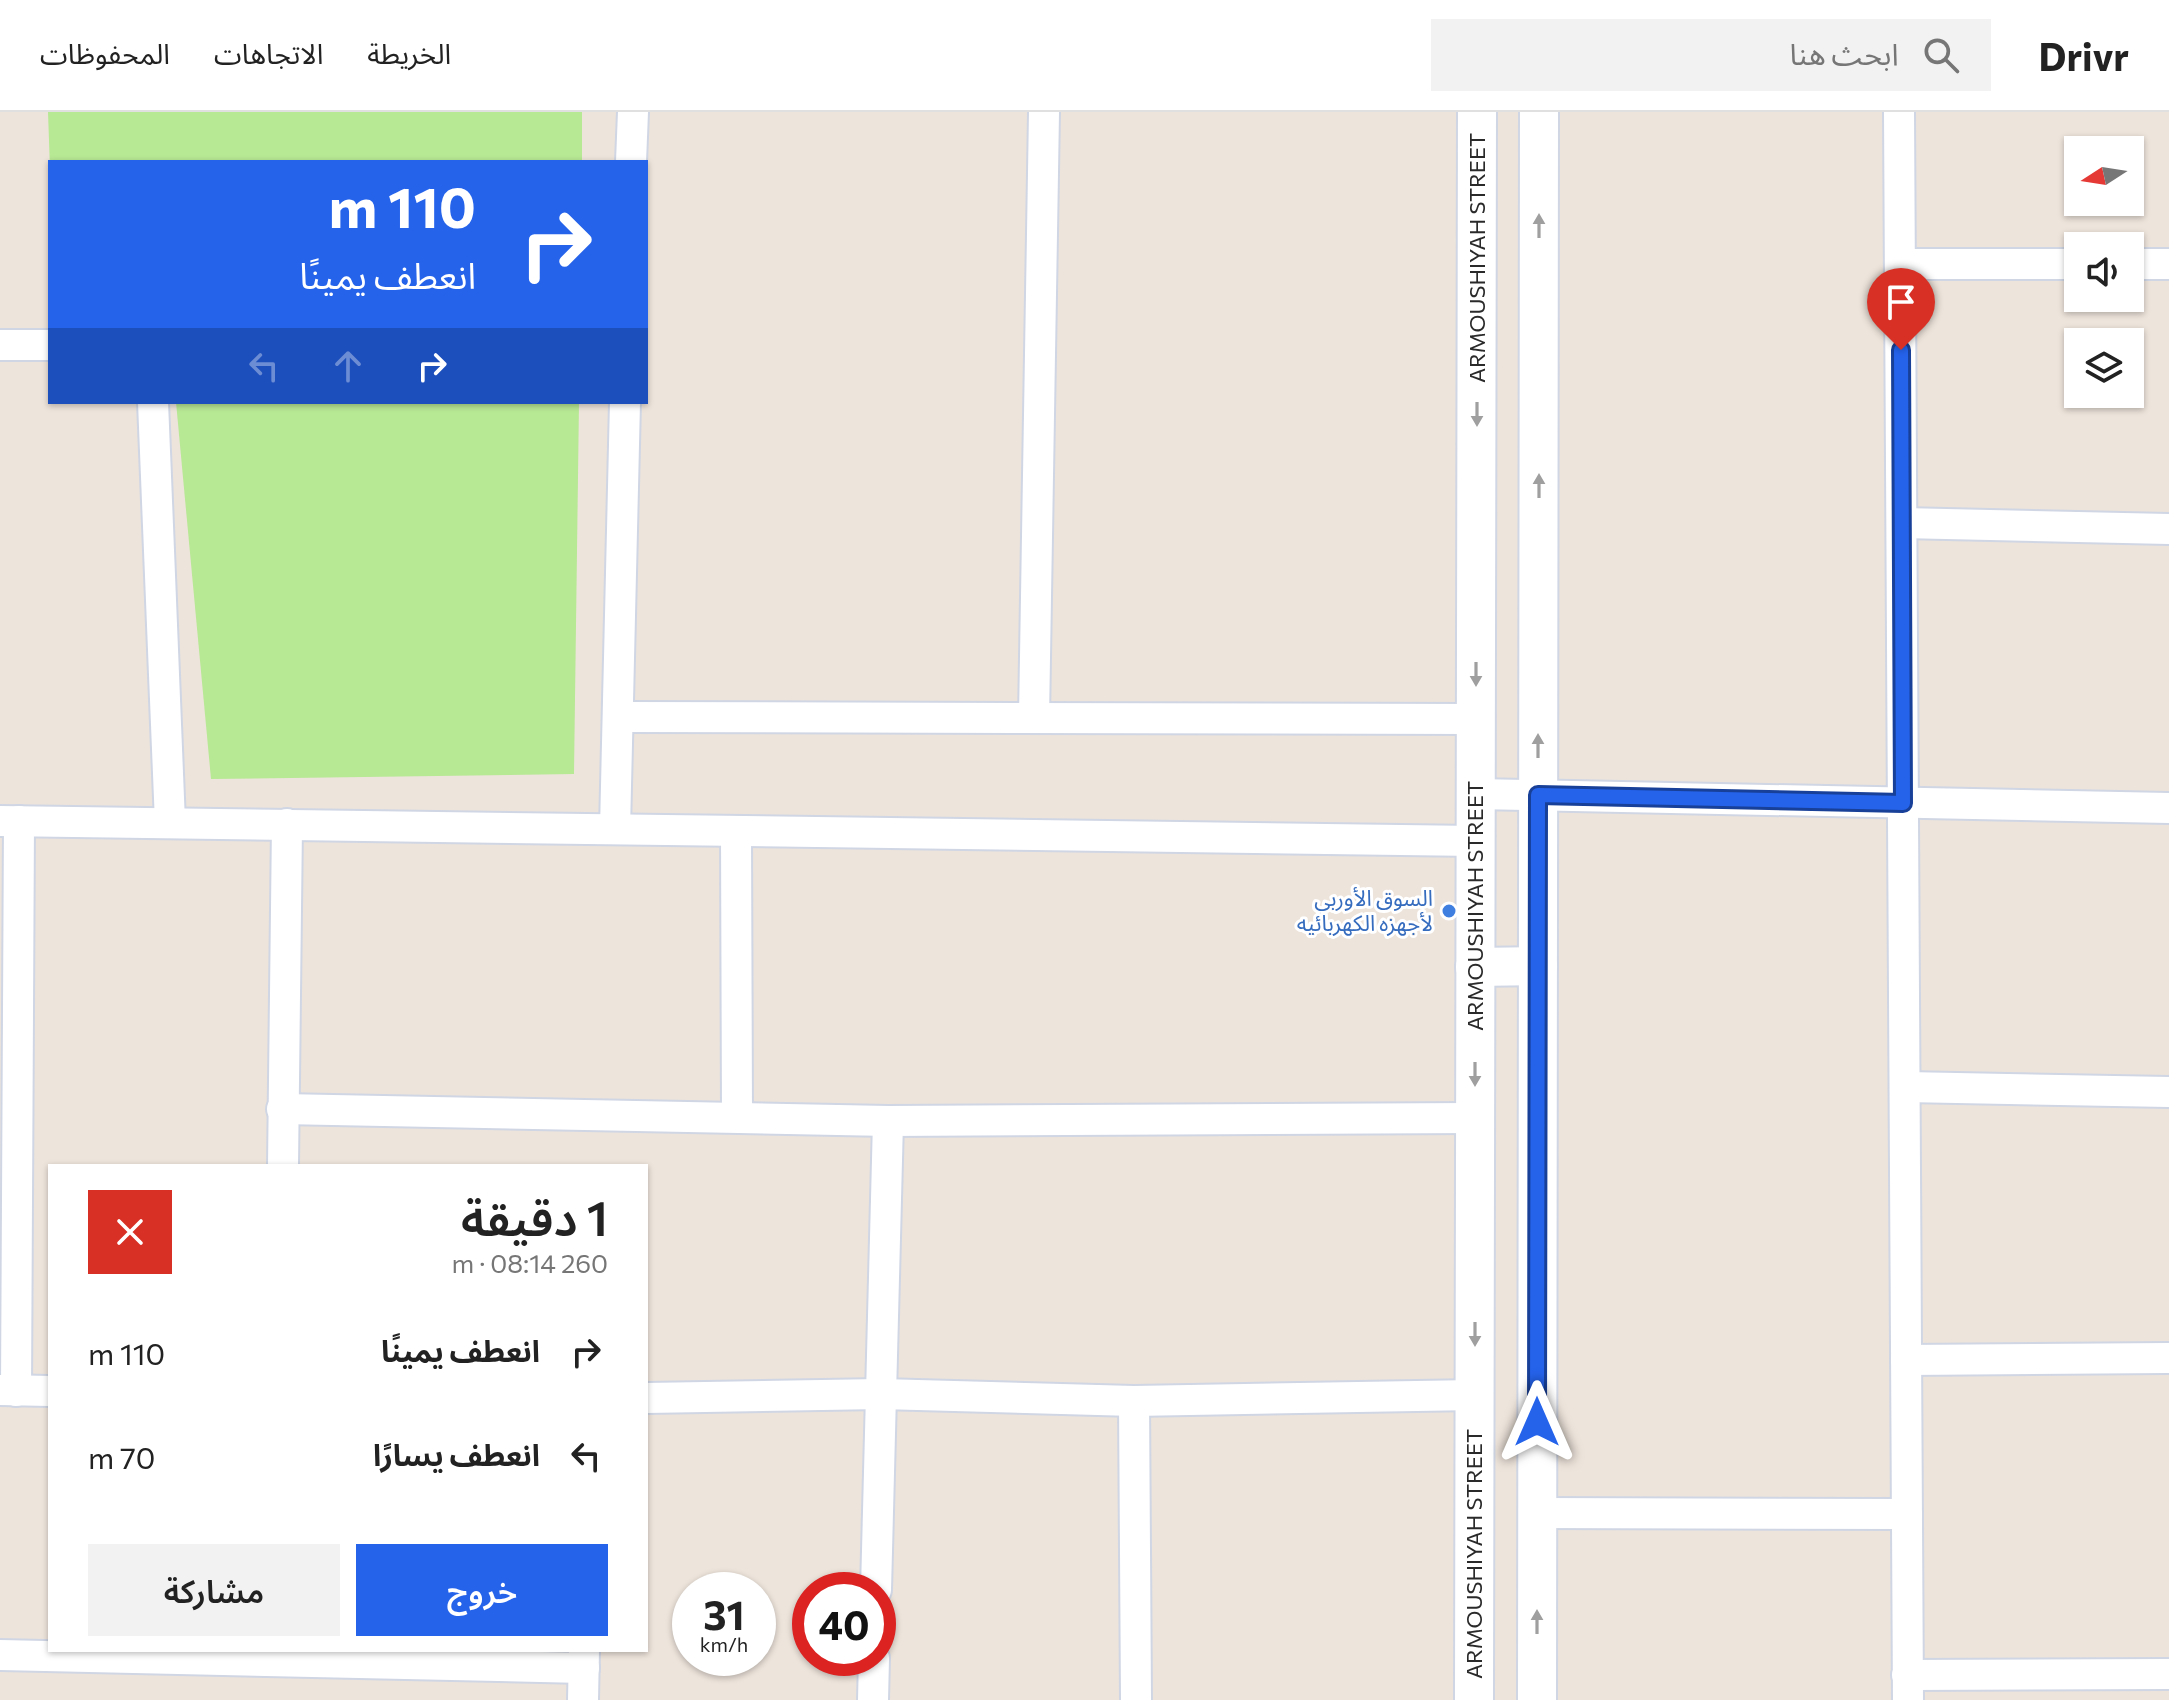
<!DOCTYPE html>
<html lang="ar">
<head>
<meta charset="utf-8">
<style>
	body { margin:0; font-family:Commissioner,"Noto Sans Arabic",sans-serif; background:#f2f2f2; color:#222; direction:rtl; height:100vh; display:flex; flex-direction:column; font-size:30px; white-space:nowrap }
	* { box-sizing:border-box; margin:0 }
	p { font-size:26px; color:#767676 }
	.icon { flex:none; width:44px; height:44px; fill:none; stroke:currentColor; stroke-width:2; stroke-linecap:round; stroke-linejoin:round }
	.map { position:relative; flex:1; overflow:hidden; direction:ltr }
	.panel { position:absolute; left:48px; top:1052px; width:600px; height:488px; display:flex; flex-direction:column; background:#fff; border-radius:0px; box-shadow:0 2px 6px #0004; direction:rtl }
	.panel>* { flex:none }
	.hud { position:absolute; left:48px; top:48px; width:600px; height:244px; border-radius:0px; box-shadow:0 2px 6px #0004; direction:rtl; background:#2563eb; color:#fff; overflow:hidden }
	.needle { width:52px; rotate:258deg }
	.tools { position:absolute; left:2064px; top:24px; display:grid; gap:16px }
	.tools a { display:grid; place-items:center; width:80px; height:80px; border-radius:0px; background:#fff; box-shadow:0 2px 6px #0004; font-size:40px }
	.speed { position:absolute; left:672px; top:1460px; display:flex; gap:16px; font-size:40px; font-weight:700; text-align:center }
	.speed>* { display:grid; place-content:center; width:104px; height:104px; border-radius:50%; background:#fff; box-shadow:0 2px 6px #0004; line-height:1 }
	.speed small { font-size:20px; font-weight:400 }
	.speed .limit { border:12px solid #d22; background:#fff; color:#111 }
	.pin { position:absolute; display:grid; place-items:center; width:68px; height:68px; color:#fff; margin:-82px -34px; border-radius:50% 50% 50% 0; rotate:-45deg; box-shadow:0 0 8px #0007 }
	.pin .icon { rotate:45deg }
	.me { position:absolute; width:88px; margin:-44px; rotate:0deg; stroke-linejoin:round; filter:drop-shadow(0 0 6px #0008) }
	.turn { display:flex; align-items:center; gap:28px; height:168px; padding:0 40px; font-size:36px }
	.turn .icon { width:104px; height:104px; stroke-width:2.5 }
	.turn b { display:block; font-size:56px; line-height:68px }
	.lanes { display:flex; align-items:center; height:76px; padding:0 40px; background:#0003; justify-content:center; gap:40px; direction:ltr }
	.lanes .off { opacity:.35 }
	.round { display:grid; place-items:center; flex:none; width:84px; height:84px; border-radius:0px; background:#f2f2f2 }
	.summary { display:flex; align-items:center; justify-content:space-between; height:136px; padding:0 40px }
	h1 { font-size:48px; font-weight:600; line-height:60px }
	.cta { display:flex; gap:16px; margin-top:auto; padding:16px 40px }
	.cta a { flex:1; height:92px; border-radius:0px; background:#2563eb; color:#fff; font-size:32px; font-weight:600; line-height:92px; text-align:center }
	.cta a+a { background:#f2f2f2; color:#222 }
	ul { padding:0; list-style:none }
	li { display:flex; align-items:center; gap:24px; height:104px; padding:0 40px }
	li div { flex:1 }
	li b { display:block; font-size:30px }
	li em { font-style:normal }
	header { display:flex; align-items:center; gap:48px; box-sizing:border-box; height:112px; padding:0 40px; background:#fff; border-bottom:2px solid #e0e0e0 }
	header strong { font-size:38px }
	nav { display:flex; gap:44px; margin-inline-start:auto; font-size:28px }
	.search { width:560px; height:72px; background:#f2f2f2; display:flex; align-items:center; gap:20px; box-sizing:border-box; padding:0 28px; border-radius:0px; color:#767676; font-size:30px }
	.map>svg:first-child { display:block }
	.park { fill:#b7e894 }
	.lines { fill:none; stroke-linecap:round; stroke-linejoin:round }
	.minor-casing { stroke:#d0d6e4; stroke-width:34 }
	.tertiary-casing { stroke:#d0d6e4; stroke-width:42 }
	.minor { stroke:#fff; stroke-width:30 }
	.tertiary { stroke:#fff; stroke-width:38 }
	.oneway { fill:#9f9f9f }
	.route-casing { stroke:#184099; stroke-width:20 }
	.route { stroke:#2563eb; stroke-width:14 }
	.shop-dot { fill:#3f7fe0; stroke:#fff; stroke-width:3 }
	.labels { text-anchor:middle; stroke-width:6; stroke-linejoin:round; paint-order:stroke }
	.street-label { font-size:22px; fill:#2a2a2a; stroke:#fff }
	.shop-label { font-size:22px; fill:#366cbe; stroke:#fff; text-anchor:end }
</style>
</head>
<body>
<header>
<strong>Drivr</strong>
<div class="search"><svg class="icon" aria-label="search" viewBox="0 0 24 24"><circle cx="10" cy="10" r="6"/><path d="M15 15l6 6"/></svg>ابحث هنا</div>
<nav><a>الخريطة</a><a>الاتجاهات</a><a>المحفوظات</a></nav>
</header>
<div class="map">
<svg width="2169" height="1588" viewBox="0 0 2169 1588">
	<rect width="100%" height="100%" fill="#ede4db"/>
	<g class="park">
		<path d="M48,0H582V50H50V57Z"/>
		<path d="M176,290H579L574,662L211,667Z"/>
	</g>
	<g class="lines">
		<defs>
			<g id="minor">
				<path d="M1899,0L1908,1588"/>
				<path d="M631,50L633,0"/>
				<path d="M1900,152H2078"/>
				<path d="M2130,152H2169"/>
				<path d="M0,233H50"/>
				<path d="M153,290L170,711"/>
				<path d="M1902,411L2169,417"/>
				<path d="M618,605L1476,607"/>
				<path d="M1034,606L1044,0"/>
				<path d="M1476,682L2169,696"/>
				<path d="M0,709L1476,729"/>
				<path d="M615,717L625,290"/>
				<path d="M736,719L737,1004"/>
				<path d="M1905,975L2169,980"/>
				<path d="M282,997L888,1009L1475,1006"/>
				<path d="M283,1054L287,712"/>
				<path d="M1906,1248L2169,1246"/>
				<path d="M0,1278L50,1279"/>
				<path d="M16,1279L19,709"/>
				<path d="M646,1286L881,1282L1134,1289L1475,1283"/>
				<path d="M1134,1289L1136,1588"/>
				<path d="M1537,1401L1907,1402"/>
				<path d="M876,1478L888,1009"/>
				<path d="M0,1543L584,1556"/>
				<path d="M1907,1563L2169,1562"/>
				<path d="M583,1588L584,1538"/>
				<path d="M873,1588L874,1546"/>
			</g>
			<g id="tertiary">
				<path d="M1475,855L1538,854"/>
				<path d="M1474,1588L1477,0"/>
				<path d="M1537,1588L1539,0"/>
			</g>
		</defs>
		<use href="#minor" class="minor-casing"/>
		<use href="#tertiary" class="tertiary-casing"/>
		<use href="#minor" class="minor"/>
		<use href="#tertiary" class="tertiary"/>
	</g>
	<defs><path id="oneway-solid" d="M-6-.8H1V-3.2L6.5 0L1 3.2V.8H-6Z" transform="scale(2)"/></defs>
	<g class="oneway">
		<use href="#oneway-solid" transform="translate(1539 114) rotate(-90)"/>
		<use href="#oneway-solid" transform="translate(1477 302) rotate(90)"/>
		<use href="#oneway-solid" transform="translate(1539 374) rotate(-90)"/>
		<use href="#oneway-solid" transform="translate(1476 562) rotate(90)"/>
		<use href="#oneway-solid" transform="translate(1538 634) rotate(-90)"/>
		<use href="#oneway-solid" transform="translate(1475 962) rotate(90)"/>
		<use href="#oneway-solid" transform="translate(1475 1222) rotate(90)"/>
		<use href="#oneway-solid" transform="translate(1537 1510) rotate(-90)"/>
	</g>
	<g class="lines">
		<defs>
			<path id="route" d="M1537,1310L1538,683L1903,691L1901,238"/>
		</defs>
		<use href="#route" class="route-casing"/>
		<use href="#route" class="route"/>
	</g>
	<circle class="shop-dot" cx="1449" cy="799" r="8"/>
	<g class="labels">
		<g class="street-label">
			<text transform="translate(1477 146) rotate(-90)" y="8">ARMOUSHIYAH STREET</text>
			<text transform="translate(1475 794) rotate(-90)" y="8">ARMOUSHIYAH STREET</text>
			<text transform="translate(1474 1442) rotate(-90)" y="8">ARMOUSHIYAH STREET</text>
		</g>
		<g class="shop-label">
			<text x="1433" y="794">السوق الأوربي<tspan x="1433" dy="25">لأجهزه الكهربائيه</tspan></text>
		</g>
	</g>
</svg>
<div class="tools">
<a><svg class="needle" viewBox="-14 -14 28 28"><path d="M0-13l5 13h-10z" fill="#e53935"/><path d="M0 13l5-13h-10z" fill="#767676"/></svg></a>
<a><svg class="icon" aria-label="sound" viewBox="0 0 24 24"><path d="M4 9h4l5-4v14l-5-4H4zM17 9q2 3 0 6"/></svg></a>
<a><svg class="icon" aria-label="layers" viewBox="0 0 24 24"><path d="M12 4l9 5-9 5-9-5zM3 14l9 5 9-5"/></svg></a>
</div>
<div class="speed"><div>31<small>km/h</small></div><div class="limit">40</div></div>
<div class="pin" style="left:1901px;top:238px;background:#d93025"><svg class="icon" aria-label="arrive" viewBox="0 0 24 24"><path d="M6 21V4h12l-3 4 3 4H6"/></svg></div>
<svg class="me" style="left:1537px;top:1310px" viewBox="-20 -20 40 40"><path d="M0-17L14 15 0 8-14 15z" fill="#2563eb" stroke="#fff" stroke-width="4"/></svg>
<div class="hud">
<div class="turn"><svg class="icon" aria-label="right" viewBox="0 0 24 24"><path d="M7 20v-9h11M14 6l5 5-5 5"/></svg><div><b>110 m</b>انعطف يمينًا</div></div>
<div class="lanes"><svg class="icon off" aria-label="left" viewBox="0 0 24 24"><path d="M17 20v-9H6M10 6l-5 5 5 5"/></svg><svg class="icon off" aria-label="ahead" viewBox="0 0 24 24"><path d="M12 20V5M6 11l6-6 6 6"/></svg><svg class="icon" aria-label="right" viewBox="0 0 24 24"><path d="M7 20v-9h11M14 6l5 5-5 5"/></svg></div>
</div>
<section class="panel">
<div class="summary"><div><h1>1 دقيقة</h1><p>260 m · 08:14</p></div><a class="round" style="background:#d93025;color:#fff"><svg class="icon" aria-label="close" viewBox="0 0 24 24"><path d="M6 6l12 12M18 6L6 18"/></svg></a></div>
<ul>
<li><svg class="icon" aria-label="right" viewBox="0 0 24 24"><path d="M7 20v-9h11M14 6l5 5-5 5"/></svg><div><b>انعطف يمينًا</b></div><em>110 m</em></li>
<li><svg class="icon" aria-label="left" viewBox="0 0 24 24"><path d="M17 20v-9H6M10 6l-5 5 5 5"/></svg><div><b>انعطف يسارًا</b></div><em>70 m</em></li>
</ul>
<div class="cta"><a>خروج</a><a>مشاركة</a></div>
</section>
</div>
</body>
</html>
